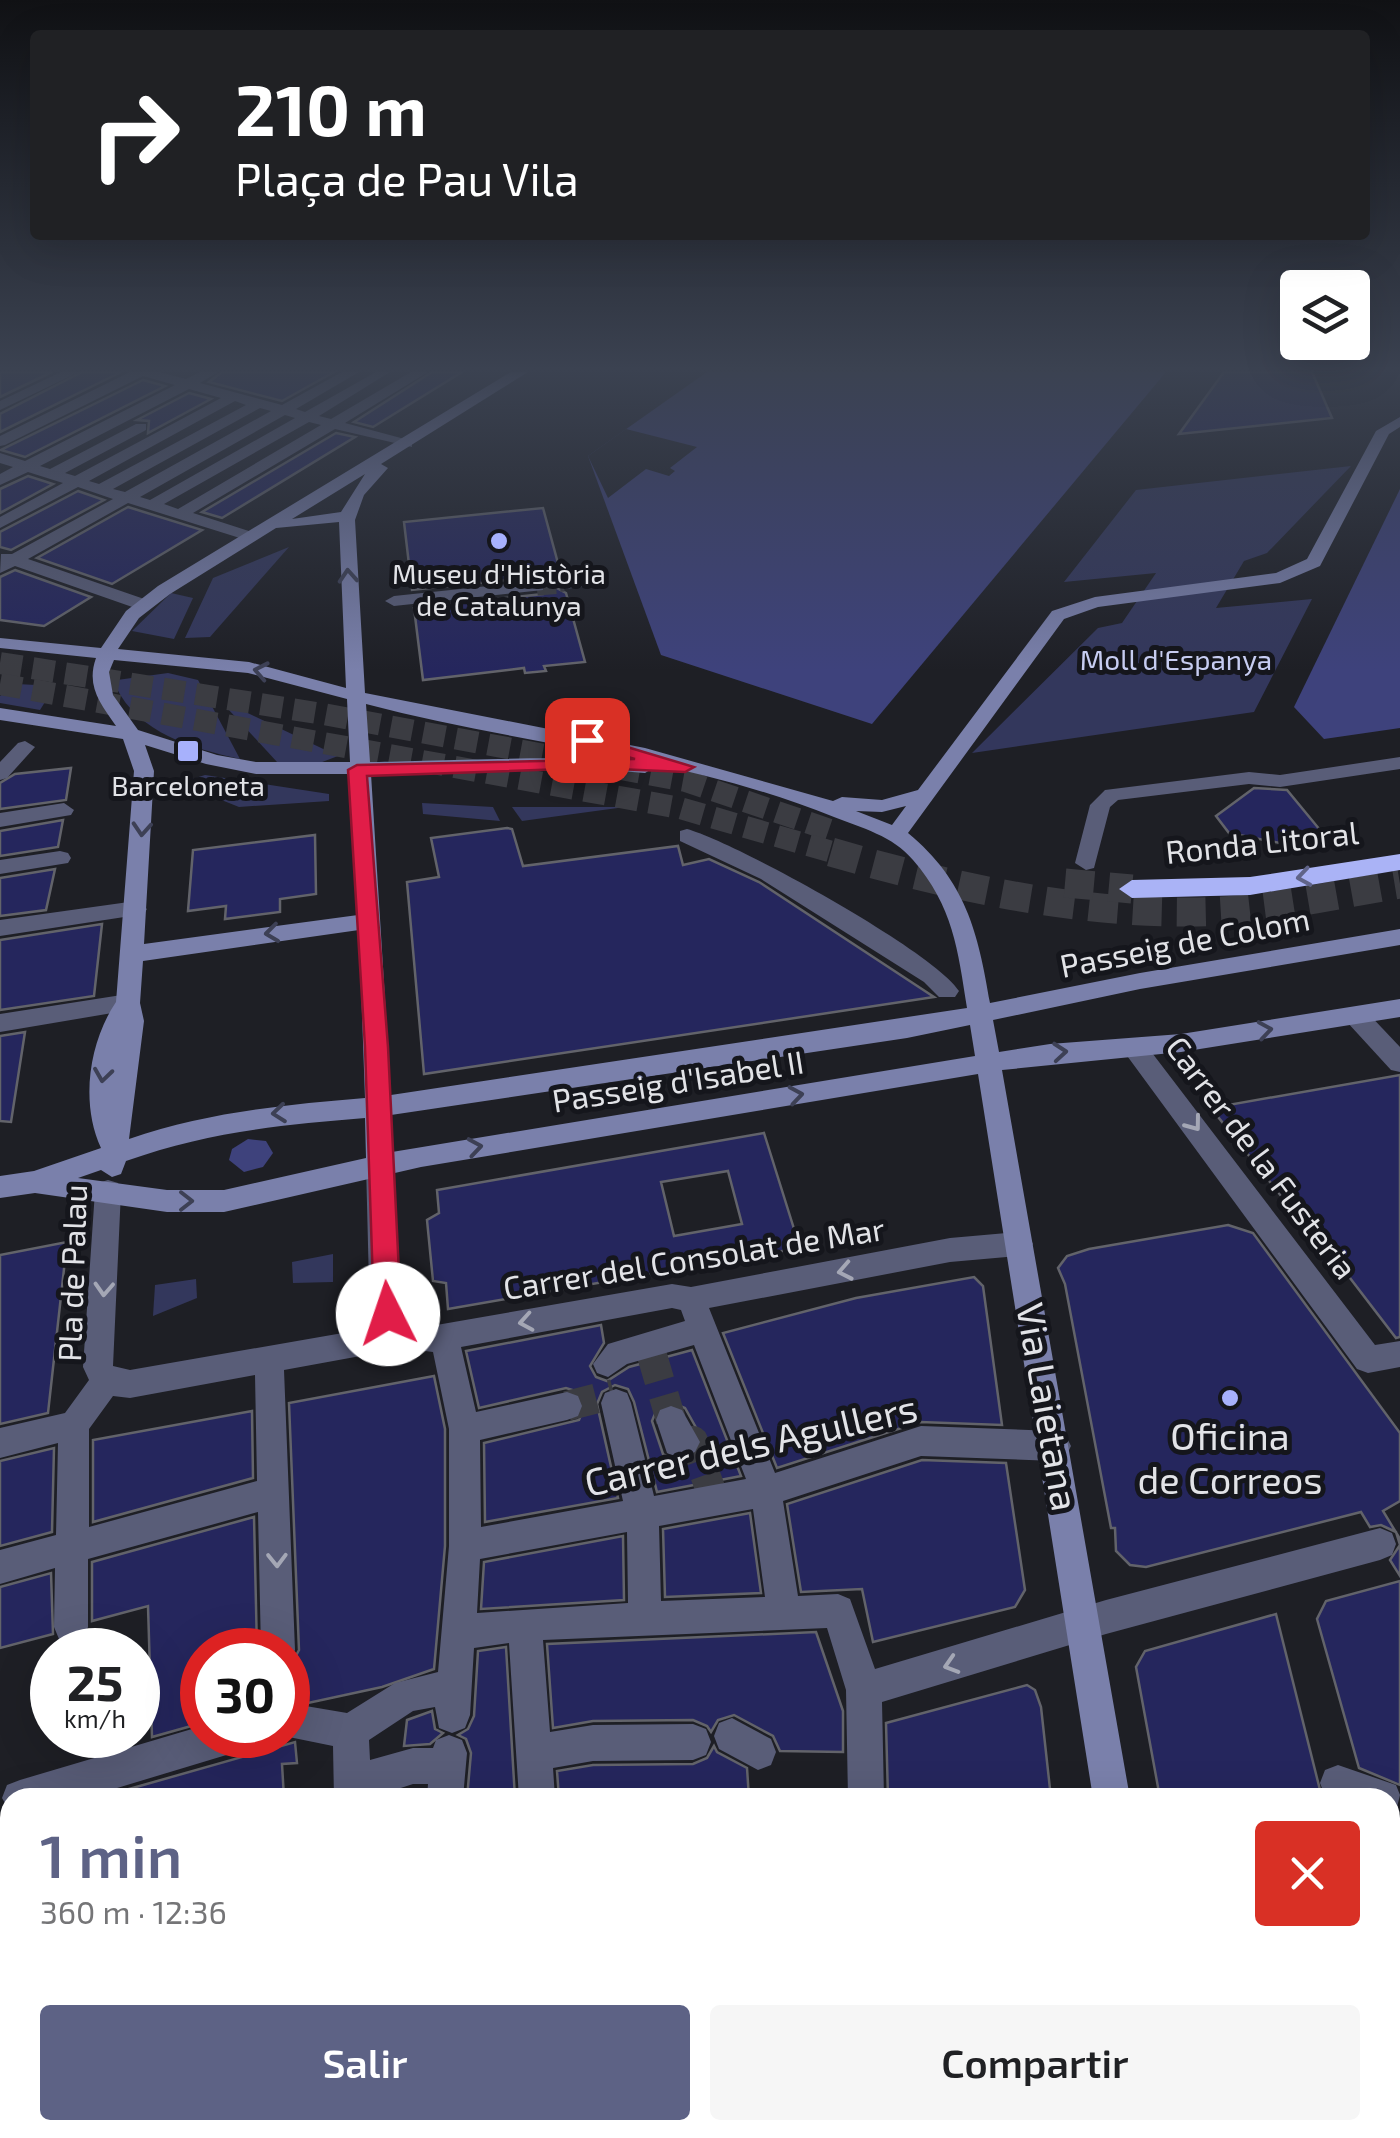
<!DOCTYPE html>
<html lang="es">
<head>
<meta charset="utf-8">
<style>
	body { margin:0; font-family:"Exo 2",sans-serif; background:#f6f6f6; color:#202124; height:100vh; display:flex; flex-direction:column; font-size:38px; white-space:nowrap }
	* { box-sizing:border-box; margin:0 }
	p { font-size:32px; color:#757577 }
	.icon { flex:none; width:55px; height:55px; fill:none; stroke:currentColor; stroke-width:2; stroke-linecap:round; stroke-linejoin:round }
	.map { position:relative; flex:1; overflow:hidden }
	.side { position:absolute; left:0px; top:1788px; width:1400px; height:352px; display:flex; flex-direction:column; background:#fff; border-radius:30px 30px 0 0; box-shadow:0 10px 40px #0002 }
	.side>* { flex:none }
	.top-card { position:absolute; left:30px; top:30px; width:1340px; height:210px; border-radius:10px; box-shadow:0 10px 40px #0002; background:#202124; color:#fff; overflow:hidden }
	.controls { position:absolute; left:1280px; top:270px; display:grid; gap:20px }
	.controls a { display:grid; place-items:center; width:90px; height:90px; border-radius:10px; background:#fff; box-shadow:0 10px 40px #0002; font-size:50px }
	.speed { position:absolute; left:30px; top:1628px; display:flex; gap:20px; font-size:50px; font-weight:700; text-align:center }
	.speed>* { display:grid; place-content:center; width:130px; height:130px; border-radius:50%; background:#fff; box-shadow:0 10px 40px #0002; line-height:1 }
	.speed small { font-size:25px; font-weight:400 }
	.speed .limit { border:15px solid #d22; background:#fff; color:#111 }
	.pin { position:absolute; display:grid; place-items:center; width:85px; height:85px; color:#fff; margin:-42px; border-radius:20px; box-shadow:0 5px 15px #0006 }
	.me { position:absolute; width:110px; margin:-55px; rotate:356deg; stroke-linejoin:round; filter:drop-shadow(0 0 8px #0008) }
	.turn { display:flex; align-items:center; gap:35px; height:210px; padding:0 40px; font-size:45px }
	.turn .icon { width:130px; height:130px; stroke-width:2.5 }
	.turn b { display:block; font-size:70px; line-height:85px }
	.round { display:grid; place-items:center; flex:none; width:105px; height:105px; border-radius:10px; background:#f6f6f6 }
	.headline { display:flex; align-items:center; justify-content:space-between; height:170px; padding:0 40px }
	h1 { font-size:60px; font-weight:600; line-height:75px; color:#5d6285 }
	.action { display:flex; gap:20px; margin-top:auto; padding:20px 40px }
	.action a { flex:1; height:115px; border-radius:10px; background:#5d6285; color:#fff; font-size:40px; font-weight:600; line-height:115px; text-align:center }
	.action a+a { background:#f6f6f6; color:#202124 }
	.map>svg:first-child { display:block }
	.green { fill:#33375c }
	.water { fill:#3e427c }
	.pier { fill:#1e1f25 }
	.building { fill:#25265d; stroke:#62636a; stroke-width:2.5; fill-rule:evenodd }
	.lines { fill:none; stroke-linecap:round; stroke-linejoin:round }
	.street-tunnel-far2 { stroke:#3b3c42; stroke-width:15; stroke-dasharray:15 8; stroke-linecap:butt }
	.street-tunnel-far1 { stroke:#3b3c42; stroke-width:19; stroke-dasharray:19 10; stroke-linecap:butt }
	.street-tunnel { stroke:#3b3c42; stroke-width:30; stroke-dasharray:30 15; stroke-linecap:butt }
	.highway-tunnel-far1 { stroke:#3b3c42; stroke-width:22; stroke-dasharray:22 11; stroke-linecap:butt }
	.highway-tunnel { stroke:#3b3c42; stroke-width:29; stroke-dasharray:29 15; stroke-linecap:butt }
	.street { fill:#595d78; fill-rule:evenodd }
	.secondary { fill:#7a80ab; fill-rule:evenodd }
	.highway { fill:#aab3f6; fill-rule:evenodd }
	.oneway { stroke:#3d4055 }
	.oneway2 { stroke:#606489 }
	.oneway3 { stroke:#a4a7b5 }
	.route { fill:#e11d48; stroke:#92132f; stroke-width:2.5 }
	.poi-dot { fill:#a7b1fc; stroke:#15161c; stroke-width:4 }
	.labels { text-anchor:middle; stroke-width:10; stroke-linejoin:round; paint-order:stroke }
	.far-poi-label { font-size:28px; fill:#e2e3e7; stroke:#15161c }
	.far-park-label { font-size:28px; fill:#c7cdf1; stroke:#15161c }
	.street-label { font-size:32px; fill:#e2e3e7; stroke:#15161c }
	.near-street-label { font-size:38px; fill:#e2e3e7; stroke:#15161c }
	.near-poi-label { font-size:38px; fill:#e2e3e7; stroke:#15161c }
</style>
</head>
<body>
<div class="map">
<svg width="1400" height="2138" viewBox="0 0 1400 2138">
	<rect width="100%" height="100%" fill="#1e1f25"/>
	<g class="green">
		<path d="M1351,466L1267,553L1244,561L1216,608L1312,599L1254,712L972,753L1098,628L1122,623L1156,573L1064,582L1136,490Z"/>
		<path d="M289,547L210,637L185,638L213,578Z"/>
		<path d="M171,593L193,598L174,639L132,631Z"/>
		<path d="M168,673L198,680L240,759C194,749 138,733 116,687L117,680Z"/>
		<path d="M17,684L55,686L40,710L0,703V696Z"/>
		<path d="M229,704L338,756L317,764L277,762L228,709Z"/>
		<path d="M205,775L329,794V801L239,807L179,783Z"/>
		<path d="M422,803L493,807L500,821L423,814Z"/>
		<path d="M512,807H625L522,821Z"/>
		<path d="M333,1254V1282L293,1283L292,1262Z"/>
		<path d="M196,1279L197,1298L153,1316L155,1285Z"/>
	</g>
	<g class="water">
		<path d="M707,372H1166L872,724L661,655L588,456Z"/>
		<path d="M1400,489V728L1324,739L1294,707Z"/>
		<path d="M248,1139L266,1141L273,1153L263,1167L244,1172L229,1160L232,1149Z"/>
	</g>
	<path class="pier" d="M626,429L697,447L670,468L675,471L669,476L646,469L608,498L588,456Z"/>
	<g class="building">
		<path d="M0,372H52L0,397Z"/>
		<path d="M82,372H121L0,432V414Z"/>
		<path d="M222,372H334L282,401L209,382Z"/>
		<path d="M432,372H462L373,427L354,422Z"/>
		<path d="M1224,372H1312L1332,418L1179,434Z"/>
		<path d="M143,380L165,386L25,457L1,450Z"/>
		<path d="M189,393L211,399L148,433L149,421L137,420Z"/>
		<path d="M336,433L355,437L222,518L202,512Z"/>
		<path d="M28,476L53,484L0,513V489Z"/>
		<path d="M78,491L104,500L11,550L0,547V532Z"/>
		<path d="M128,507L202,530L112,584L37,558Z"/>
		<path d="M543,508L562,578L551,585L566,593L585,662L544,666L546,671L525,673L524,668L423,680L414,608L543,594L547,582L537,577L412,590L404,522Z"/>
		<path d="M15,570L91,597L44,626L0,620V577Z"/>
		<path d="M71,768L66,800L0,809V783L15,774Z"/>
		<path d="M1254,788L1287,790L1325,836L1310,849L1229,833L1216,816Z"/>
		<path d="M63,820L58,847L0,856V831Z"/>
		<path d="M507,828L512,829L523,866L678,846L683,865L709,859L759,882L934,997L424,1074L407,882L439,877L431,838Z"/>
		<path d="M315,835L316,894L280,899V912L225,919L226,906L188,911L193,850Z"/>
		<path d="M55,869L46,910L0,916V878Z"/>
		<path d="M102,924L94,996L0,1010V940Z"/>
		<path d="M25,1032L11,1122L0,1121V1036Z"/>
		<path d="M1400,1075V1337L1396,1338L1291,1201L1286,1202L1211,1108Z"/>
		<path d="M764,1133L800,1248L448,1309L446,1283L433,1281L427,1220L439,1213L437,1190ZM728,1171L742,1224L674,1236L661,1182Z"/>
		<path d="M1228,1225L1253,1233L1400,1433V1501L1383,1511L1400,1539V1576L1390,1560L1400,1545L1396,1532L1381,1525L1370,1527L1361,1512L1146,1567L1130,1565L1116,1551L1115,1528H1111L1065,1284L1058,1268L1067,1256L1089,1249Z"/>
		<path d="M67,1242L48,1413L0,1424V1255Z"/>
		<path d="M974,1277L983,1286L1002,1425L920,1422L777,1468L723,1333L856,1298Z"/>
		<path d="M601,1325L604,1343L590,1366L596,1377L607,1381L629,1367L692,1350L741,1476L657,1492L634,1402L628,1389L615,1385L602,1392L597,1404L618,1498L485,1522L484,1443L579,1420L585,1405L579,1392L566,1388L479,1408L466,1351ZM670,1402L685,1408L703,1440L698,1454L679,1462L663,1454L652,1421L657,1409Z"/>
		<path d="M434,1376L445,1429V1546L434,1669L382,1687L308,1703L294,1700L292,1663L299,1650L289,1403Z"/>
		<path d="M252,1411L253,1478L93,1522V1440Z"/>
		<path d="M54,1448L52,1532L0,1546V1461Z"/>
		<path d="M922,1460L1006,1463L1025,1590L1015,1607L873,1642L862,1589L801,1592L787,1504Z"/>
		<path d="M750,1513L761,1593L665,1597L663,1529Z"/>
		<path d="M254,1517L257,1650H202V1723L152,1737L148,1606L92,1621V1562Z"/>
		<path d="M623,1536L624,1600L481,1609L484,1562Z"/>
		<path d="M51,1573L53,1634L0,1648V1587Z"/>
		<path d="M1400,1581V1785L1359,1768L1317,1619L1326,1601Z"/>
		<path d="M1276,1614L1322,1798H1160L1136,1667L1145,1651Z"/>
		<path d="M816,1632L843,1711V1752L780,1751L773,1736L734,1715L718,1720L711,1732L707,1726L693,1720L593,1721L553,1728L547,1644Z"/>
		<path d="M506,1647L515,1798H467L471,1753L466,1739L458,1735L468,1729L474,1716L478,1651Z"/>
		<path d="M1027,1685L1035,1690L1041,1707L1051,1798H888L886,1723Z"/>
		<path d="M432,1711L435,1729L443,1733L430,1744L404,1746L407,1720Z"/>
		<path d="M295,1742L297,1763L282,1764L284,1798H116L115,1793Z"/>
		<path d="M714,1746L717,1752L747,1768L749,1798H559L557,1771L593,1765L693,1764L707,1758Z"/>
	</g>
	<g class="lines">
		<path class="street-tunnel-far2" d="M537,586L564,584"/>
		<path class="street-tunnel-far1" d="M537,586L563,584"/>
		<g class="street-tunnel">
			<path d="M651,1352L671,1420"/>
			<path d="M567,1406L614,1394"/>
			<path d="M684,1442L693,1441L710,1488"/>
		</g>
		<g class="highway-tunnel-far1">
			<path d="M0,663L323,714L686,781L836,832"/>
			<path d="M0,684L680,808L839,854"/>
		</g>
		<g class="highway-tunnel">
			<path d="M831,852C948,886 1074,914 1197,912C1265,911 1333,895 1400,884"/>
			<path d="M1065,883L1132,889"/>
		</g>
		<g class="street">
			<path d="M61,372H79L0,410V401Z"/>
			<path d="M130,372H159L186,379L200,372H218L200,383L282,405L342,372H359L296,409L305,412L376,372H390L319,416L331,419L411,372H428L345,423L412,441V447L335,429L193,513L255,533V539H243L128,503L28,559L150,601V609H138L15,566L0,573L1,554H12L113,499L78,487L0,528V517L63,483L28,472L0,485V474L13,467L0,463V453L25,461L175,385L143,376L5,445L0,446V436ZM189,389L221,398L75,476L65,473L146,430V424H136L50,469L40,466ZM235,401L246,405L99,484L89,481ZM260,408L271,411L125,492L113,489ZM285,415L295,418L150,500L140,497ZM309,422L321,425L178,509L164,504Z"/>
			<path d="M585,577L591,578V586L564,589L555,584Z"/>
			<path d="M537,581L543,582V590L394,606L385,601L394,596Z"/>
			<path d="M25,741L35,747L7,778L0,780V762L18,743Z"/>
			<path d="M1400,757V769L1280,787L1249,784L1118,800L1110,807L1094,868L1086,870L1075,863L1090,805L1105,790L1249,772L1280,775Z"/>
			<path d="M64,803L74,810L71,815L0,827V813Z"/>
			<path d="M687,829C735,842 935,952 959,991L955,997H939L924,982L761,879L680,841V831Z"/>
			<path d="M60,851L68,853L71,858L68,863L0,874V860Z"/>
			<path d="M136,901L147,909L144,914L0,936V920Z"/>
			<path d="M128,994L140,1003L136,1009L0,1032V1014Z"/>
			<path d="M1356,1007L1365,1010L1400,1047V1072L1391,1070L1347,1022L1344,1016L1347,1010Z"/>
			<path d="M1134,1038L1143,1041L1375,1345L1400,1341V1367L1368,1373L1357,1369L1125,1053L1122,1047Z"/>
			<path d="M379,1153L388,1156L392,1164L399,1322L425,1327L672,1284L691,1287L950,1238L1019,1232L1029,1236L1033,1244L1029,1252L1019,1256L950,1262L709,1308L775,1473L921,1426L1055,1431L1066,1436L1071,1446L1066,1456L1055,1461L921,1456L783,1501L798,1596L838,1594L850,1599L875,1669L1106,1600L1380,1528L1392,1533L1396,1544L1392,1555L1380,1560L1106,1634L882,1702L884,1798H848L846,1690L827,1628L543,1640L550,1732L593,1725L693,1724L706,1729L711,1742L706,1755L693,1760L593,1761L553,1768L555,1798H519L509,1643L474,1648L470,1715L465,1728L452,1733L439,1728L435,1707L413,1711L369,1740L370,1760L413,1748H433L436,1740L449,1735L462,1740L467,1753L463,1798H427L428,1784H413L370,1798H334L333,1746L279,1735H288V1703L347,1713L395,1683L438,1672L449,1546V1429L433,1352L385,1346L366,1355L284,1370L295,1650L288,1663V1650H261L258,1512L88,1559V1627L83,1639L71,1644L59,1639L54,1627L55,1568L0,1584V1550L56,1535L58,1443L0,1458V1428L65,1413L89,1380L83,1367L95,1191L98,1183L108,1180L118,1183L121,1191L113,1366L130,1370L360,1330L370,1324L366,1164L370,1156ZM672,1308L681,1310L685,1321L608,1344L593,1364L597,1373L608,1377L627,1364L694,1345L746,1479L654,1496L631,1403L627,1393L616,1389L605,1393L601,1403L623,1501L481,1527L480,1440L567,1420L578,1416L582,1406L578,1396L567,1392L476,1412L461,1347ZM255,1375L257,1481L89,1527V1429L113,1396L130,1398ZM753,1509L765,1597L661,1601L659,1526ZM627,1532L628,1603L477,1613L480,1559Z"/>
			<path d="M671,1406L682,1410L700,1442L695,1452L678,1458L667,1453L656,1420L660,1410Z"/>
			<path d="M732,1718L771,1739L776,1752L771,1765L758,1770L719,1749L714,1736L719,1723Z"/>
			<path d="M202,1726V1735H251L246,1748L233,1753L84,1798H10V1812L2,1798L7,1785L20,1780Z"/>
			<path d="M1338,1765L1396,1785L1400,1795L1396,1811L1390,1814V1798L1325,1796L1320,1783L1325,1770Z"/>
			<path d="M1390,1906L1400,1909V1947L1390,1944Z"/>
			<path d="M10,2041V2083L0,2086V2044Z"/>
			<path d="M65,2130H107L105,2138H63Z"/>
			<rect x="139" y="2130" width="42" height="8"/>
			<path d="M424,2130H467L470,2138H427Z"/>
			<path d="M872,2130H914L915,2138H873Z"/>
		</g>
		<g class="secondary">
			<path d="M511,372H528L381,464L388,468L364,495L355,520L365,693L645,748L833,801L842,797L882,800L918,790L1052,611L1095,597L1276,573L1307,559L1376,431L1400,417V427L1389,434L1320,566L1280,583L1098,607L1064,619L908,833C966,881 978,932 990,1003L1140,973L1400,929V945L1140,989L993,1020L999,1052L1050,1044L1181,1034L1400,999V1017L1181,1052L1002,1070L1130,1798H1093L978,1074L421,1167L224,1212H167L35,1193L0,1198V1176L34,1171L101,1148C80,1103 89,1042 116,1002L134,771L123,739L0,720V708L116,726C100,703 86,686 96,658L0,648V638L101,648L126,611L158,586ZM365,474L341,512L292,519ZM339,522L346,688L249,662L118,649L139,618L170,594L276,528ZM114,660L248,673L347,699L350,762H256L217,755L138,730L113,695L109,672ZM366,704C521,745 683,756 834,817C862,828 893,836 913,860C953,906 958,950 967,1008L391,1095L371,774L594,769L645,773L655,767C638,751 411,762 370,762ZM145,745L206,764L256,774H351L358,915L144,944L154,771ZM906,806L892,825L856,811L882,812ZM359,930L365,1098C283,1105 207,1112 129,1139L144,1021L140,1003L143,961ZM970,1025L975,1056L392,1152L391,1115L907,1038ZM365,1118L366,1158L224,1190H167L78,1178L101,1170L112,1177L121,1174L126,1161C207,1132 280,1125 365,1118Z"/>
			<path d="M1144,2130H1186L1187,2138H1145Z"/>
		</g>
		<path class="highway" d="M1400,854V870L1250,895L1132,898L1119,889L1132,880L1250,877Z"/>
	</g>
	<defs><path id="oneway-chevron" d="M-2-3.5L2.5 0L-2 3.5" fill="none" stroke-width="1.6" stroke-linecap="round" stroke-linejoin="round" transform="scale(2.5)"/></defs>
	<g class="oneway">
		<use href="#oneway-chevron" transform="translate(348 576) rotate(-94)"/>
		<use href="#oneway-chevron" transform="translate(261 671) rotate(-169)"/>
		<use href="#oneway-chevron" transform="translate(142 829) rotate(94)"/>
		<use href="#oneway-chevron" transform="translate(272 933) rotate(173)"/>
		<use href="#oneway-chevron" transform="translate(1265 1030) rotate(-9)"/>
		<use href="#oneway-chevron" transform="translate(1060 1052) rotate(-5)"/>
		<use href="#oneway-chevron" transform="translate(103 1075) rotate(98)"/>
		<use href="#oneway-chevron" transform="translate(796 1095) rotate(-9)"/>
		<use href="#oneway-chevron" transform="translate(279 1113) rotate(174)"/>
		<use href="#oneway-chevron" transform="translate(475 1147) rotate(-9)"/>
		<use href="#oneway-chevron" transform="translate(186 1201)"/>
	</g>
	<use class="oneway2" href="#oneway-chevron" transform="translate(1304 877) rotate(171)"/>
	<g class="oneway3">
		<use href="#oneway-chevron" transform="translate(1194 1124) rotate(53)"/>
		<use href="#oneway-chevron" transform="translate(845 1271) rotate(169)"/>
		<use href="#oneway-chevron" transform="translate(104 1289) rotate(93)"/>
		<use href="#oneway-chevron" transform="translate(526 1322) rotate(170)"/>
		<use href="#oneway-chevron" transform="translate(277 1560) rotate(89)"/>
		<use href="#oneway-chevron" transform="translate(951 1665) rotate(163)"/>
	</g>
	<linearGradient id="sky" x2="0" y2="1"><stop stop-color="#101114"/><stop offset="0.55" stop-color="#3b4251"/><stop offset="1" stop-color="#3b4251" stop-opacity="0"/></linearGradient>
	<rect width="1400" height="671" fill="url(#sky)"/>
	<path class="route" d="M587,735L694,767L685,772L594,768L367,776L388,1047L401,1314L397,1323H378L374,1314L365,1047L348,770L357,765L635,759L580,744L578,740Z"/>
	<g class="poi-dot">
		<circle cx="499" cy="541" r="10"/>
		<rect x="176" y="739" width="24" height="24" rx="5"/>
		<circle cx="1230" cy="1398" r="10"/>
	</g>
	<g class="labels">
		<g class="far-poi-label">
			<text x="499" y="584">Museu d'Història<tspan x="499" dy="32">de Catalunya</tspan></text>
			<text x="188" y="796">Barceloneta</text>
		</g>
		<g class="far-park-label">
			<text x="1176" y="670">Moll d'Espanya</text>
		</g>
		<g class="street-label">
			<text transform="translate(1262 843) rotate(-6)" y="11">Ronda Litoral</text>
			<text transform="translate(1185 943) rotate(-11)" y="11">Passeig de Colom</text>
			<text transform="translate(678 1082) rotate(-9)" y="11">Passeig d'Isabel II</text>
			<text transform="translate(1261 1158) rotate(53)" y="11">Carrer de la Fusteria</text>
			<text transform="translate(694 1259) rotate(-9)" y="11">Carrer del Consolat de Mar</text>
			<text transform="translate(73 1273) rotate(-88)" y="11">Pla de Palau</text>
		</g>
		<g class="near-street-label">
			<text transform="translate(1047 1407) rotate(80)" y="13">Via Laietana</text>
			<text transform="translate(751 1446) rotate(-13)" y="13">Carrer dels Agullers</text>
		</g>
		<g class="near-poi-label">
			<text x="1230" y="1450">Oficina<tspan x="1230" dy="44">de Correos</tspan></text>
		</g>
	</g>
</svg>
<div class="controls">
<a><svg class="icon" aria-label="layers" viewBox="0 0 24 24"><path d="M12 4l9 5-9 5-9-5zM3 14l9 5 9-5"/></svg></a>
</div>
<div class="speed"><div>25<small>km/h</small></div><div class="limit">30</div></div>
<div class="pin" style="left:587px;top:740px;background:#d93025"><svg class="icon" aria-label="arrive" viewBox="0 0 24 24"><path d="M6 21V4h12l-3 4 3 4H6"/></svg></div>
<svg class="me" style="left:388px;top:1314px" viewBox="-20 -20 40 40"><circle r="19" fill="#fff"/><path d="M0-13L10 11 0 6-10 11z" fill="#e11d48"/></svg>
<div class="top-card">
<div class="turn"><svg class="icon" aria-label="right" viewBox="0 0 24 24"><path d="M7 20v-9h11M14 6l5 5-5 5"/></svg><div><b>210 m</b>Plaça de Pau Vila</div></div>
</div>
<section class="side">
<div class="headline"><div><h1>1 min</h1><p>360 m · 12:36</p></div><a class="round" style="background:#d93025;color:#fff"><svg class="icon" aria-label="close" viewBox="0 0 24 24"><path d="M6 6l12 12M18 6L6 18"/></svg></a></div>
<div class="action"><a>Salir</a><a>Compartir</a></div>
</section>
</div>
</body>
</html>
